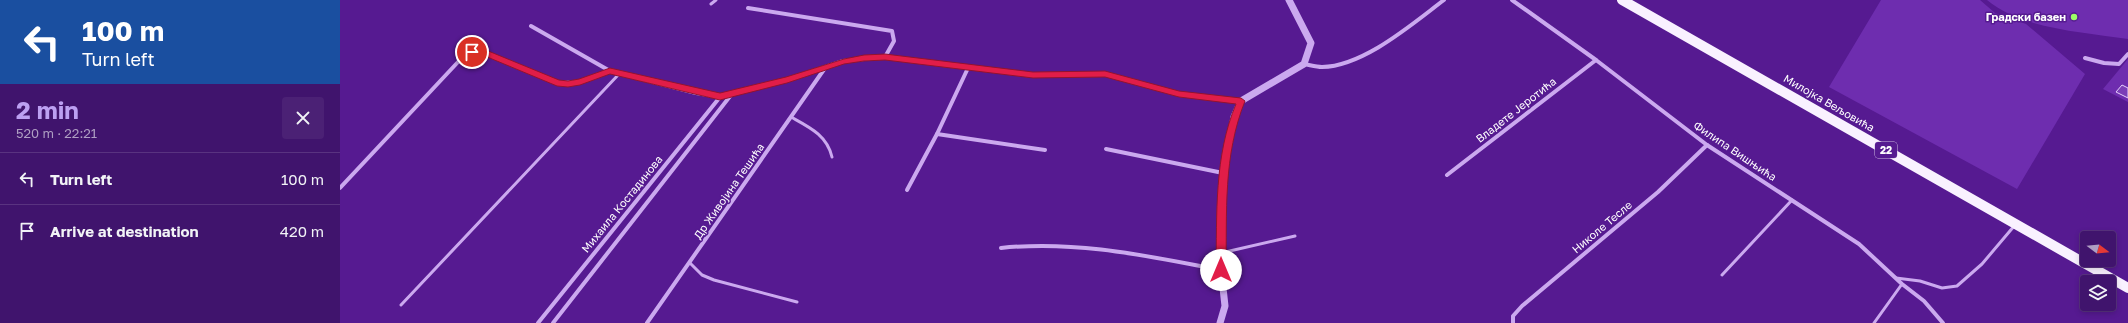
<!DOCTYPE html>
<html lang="en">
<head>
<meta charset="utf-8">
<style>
	body { margin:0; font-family:"Golos Text",sans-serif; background:#4b2175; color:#f1f3f6; height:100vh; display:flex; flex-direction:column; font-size:15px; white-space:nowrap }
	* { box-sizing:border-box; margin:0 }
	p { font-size:13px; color:#ae9ec2 }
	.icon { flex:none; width:22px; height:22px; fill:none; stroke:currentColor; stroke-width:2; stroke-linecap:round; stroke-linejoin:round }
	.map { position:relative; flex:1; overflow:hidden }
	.drawer { display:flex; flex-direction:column; background:#40146d; width:340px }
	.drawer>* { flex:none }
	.top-card { background:#1a4fa0; color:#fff; overflow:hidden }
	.needle { width:26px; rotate:106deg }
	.tools { position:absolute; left:1740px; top:231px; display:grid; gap:8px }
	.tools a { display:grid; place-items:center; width:36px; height:36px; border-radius:4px; background:#40146d; box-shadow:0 2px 6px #0003,0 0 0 1px #593380; font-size:20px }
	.pin { position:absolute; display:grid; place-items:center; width:34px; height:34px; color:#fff; margin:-17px; border:2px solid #fff; border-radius:50%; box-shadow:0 1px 4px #0007 }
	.me { position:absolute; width:44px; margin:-22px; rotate:0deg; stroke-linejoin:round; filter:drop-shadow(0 0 3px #0008) }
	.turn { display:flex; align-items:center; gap:14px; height:84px; padding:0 16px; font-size:18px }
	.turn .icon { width:52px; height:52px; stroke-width:2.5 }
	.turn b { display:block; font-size:28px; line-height:34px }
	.round { display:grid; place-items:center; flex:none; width:42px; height:42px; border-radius:4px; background:#4b2175 }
	.headline { display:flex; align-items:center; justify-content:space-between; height:68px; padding:0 16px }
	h1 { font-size:24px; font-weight:700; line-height:30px; color:#bca0f2 }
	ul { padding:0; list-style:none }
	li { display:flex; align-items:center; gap:12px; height:52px; padding:0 16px; border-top:1px solid #593380 }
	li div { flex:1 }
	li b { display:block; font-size:15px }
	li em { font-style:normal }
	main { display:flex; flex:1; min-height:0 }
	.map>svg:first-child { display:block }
	.green { fill:#6e2daf }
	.building { fill:#7b3eb7; stroke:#e5d0fb }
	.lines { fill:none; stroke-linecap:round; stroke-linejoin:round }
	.service { stroke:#cba9ef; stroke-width:3 }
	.minor { stroke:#cba9ef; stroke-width:4 }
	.tertiary { stroke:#cba9ef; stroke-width:7 }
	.primary { stroke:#f9f1ff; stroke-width:10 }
	.route { fill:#e11d48; stroke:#92132f }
	.poi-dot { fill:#9cff67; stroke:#561a91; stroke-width:1.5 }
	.labels { text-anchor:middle; stroke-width:3; stroke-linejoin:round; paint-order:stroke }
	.shield { fill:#561a91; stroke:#ccbade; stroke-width:1 }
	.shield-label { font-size:10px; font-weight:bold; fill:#fff }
	.poi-label { font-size:11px; font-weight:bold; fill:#fff; stroke:#561a91; text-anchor:end }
	.street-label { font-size:11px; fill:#fff; stroke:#561a91 }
</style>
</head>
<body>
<main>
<section class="drawer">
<div class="top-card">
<div class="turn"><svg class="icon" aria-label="left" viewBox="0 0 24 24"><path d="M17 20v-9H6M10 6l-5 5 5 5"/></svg><div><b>100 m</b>Turn left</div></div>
</div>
<div class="headline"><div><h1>2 min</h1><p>520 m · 22:21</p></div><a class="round"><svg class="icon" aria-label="close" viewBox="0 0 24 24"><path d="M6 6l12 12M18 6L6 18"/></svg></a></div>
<ul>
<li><svg class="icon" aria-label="left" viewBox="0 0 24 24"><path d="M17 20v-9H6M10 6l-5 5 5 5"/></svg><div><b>Turn left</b></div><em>100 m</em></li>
<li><svg class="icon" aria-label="arrive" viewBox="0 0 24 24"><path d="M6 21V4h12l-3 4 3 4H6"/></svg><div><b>Arrive at destination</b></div><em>420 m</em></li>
</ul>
</section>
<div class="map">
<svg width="1788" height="323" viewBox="0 0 1788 323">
	<rect width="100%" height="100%" fill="#561a91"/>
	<g class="green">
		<path d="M1541,0H1640L1655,13L1686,24L1745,74L1677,189L1489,87Z"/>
		<path d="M1647,0H1788V39C1744,32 1681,29 1647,0Z"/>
		<path d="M1788,59V102L1763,89Z"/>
	</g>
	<path class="building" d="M1782,85L1788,88V98L1776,92Z"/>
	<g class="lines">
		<g class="service">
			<path d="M371,4L376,0"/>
			<path d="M451,117C469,127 487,135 492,157"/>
			<path d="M881,253L955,236"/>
			<path d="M350,263L362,275L374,280L457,302"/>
			<path d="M1382,275L1452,200"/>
			<path d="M1556,278L1580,281L1602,288L1617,286L1642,264L1675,225"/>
			<path d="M61,305L279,74"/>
			<path d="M1534,323L1562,284"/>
		</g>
		<g class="minor">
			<path d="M1172,0L1256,60L1367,145L1519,244L1562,284L1584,301L1603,323"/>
			<path d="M408,8L552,31L554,41L545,57"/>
			<path d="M191,26L270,71L356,93L380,97L447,80L503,61L545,57L693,75L765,74L839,94L901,101"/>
			<path d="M1745,58L1764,63L1779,64L1788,54"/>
			<path d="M964,64C970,65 976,67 982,67C1024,66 1072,24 1104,0"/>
			<path d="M597,134L705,150"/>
			<path d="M766,149L883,173"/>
			<path d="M1107,175L1256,60"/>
			<path d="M0,188L118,62L132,52L141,51L217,83L240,82L270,71"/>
			<path d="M567,190L597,134L628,68"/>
			<path d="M661,248C736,240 807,256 881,270"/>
			<path d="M198,323L380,97"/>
			<path d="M213,323L391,95"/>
			<path d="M307,323L485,68"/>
			<path d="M1173,323V316L1182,306L1318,192L1367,145"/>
		</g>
		<path class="tertiary" d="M880,323L885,306L881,270L883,173L894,117L901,101L964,64L971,43L949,0"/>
		<path class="primary" d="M1282,0L1788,288"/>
	</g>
	<path class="route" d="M141,48L219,80L228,81L239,79L270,68L380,93L446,77L504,59L524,55L545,54L693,72L765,71L839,91L901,98L905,101C883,156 887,212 886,270L881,274L876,270C877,214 874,156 896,104L839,97L765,77L693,78L545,60L524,61L504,64L447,83L380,100L270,74L240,85L228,87L217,86L140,54L132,55L128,52L129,50Z"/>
	<circle class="poi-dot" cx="1734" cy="17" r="4"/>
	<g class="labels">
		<rect class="shield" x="1535" y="142" width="22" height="16" rx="3"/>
		<g class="shield-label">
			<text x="1546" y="154">22</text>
		</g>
		<g class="poi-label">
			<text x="1726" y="21">Градски базен</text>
		</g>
		<g class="street-label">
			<text transform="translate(1489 103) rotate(30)" y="4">Милојка Вељовића</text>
			<text transform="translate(1176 110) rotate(-38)" y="4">Владете Јеротића</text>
			<text transform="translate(1395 151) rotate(34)" y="4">Филипа Вишњића</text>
			<text transform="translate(389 191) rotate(-55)" y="4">Др Живојина Тешића</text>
			<text transform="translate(282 204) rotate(-51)" y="4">Михаила Костадинова</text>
			<text transform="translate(1262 227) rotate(-40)" y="4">Николе Тесле</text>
		</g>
	</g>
</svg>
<div class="tools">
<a><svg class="needle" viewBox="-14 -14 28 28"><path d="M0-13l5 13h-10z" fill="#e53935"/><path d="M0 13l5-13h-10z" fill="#ae9ec2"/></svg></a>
<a><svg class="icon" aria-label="layers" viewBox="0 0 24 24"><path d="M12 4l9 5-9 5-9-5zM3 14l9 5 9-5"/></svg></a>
</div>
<div class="pin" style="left:132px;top:52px;background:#d93025"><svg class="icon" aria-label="arrive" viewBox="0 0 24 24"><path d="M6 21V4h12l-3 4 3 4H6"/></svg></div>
<svg class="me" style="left:881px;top:270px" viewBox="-20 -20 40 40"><circle r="19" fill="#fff"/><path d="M0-13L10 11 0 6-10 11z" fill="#e11d48"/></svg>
</div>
</main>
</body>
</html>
